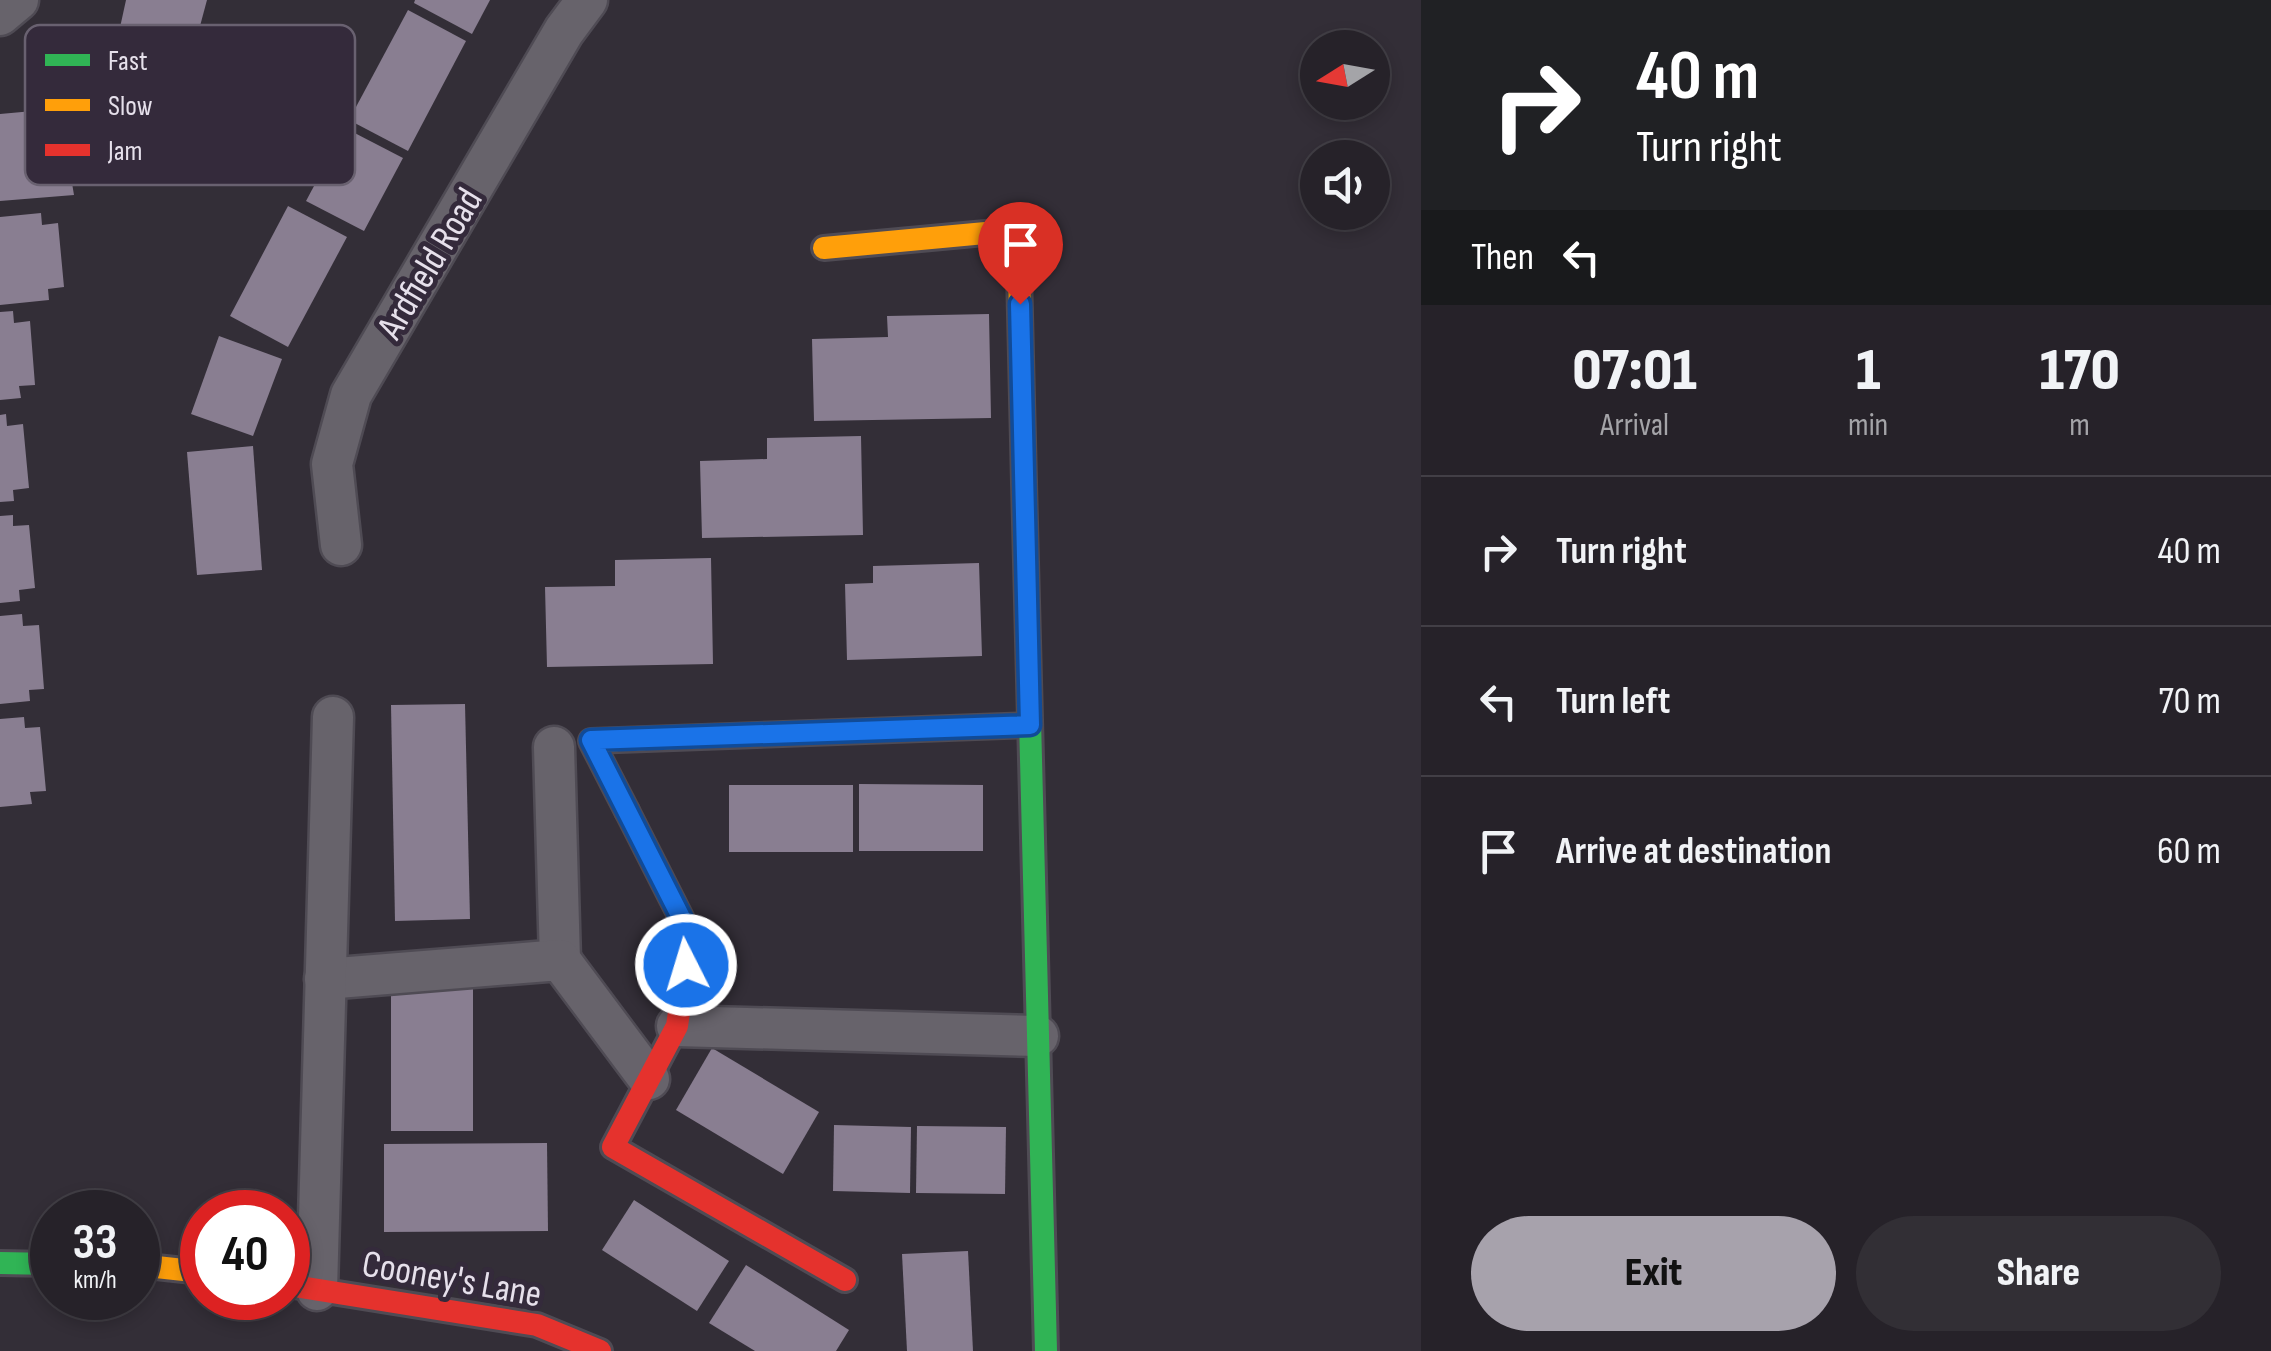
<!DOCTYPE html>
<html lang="en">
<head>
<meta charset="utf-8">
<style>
	body { margin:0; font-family:"Sofia Sans Condensed",sans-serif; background:#322f35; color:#f1f3f6; height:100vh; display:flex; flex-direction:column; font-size:38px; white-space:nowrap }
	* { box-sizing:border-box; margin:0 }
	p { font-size:32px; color:#a4a4a8 }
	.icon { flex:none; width:55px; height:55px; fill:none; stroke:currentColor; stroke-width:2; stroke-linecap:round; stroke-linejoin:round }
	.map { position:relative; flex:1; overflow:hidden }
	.sheet { display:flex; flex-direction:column; background:#262229; width:850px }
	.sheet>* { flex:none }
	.hud { background:#202124; color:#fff; overflow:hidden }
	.needle { width:65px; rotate:259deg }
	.controls { position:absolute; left:1300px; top:30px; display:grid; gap:20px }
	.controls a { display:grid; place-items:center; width:90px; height:90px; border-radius:50%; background:#262229; box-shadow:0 5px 15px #0003,0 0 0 2px #423f46; font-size:50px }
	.speed { position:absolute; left:30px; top:1190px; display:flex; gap:20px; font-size:50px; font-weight:700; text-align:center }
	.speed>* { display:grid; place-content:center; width:130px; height:130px; border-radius:50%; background:#262229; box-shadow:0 5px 15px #0003,0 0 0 2px #423f46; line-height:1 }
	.speed small { font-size:25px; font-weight:400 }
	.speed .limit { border:15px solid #d22; background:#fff; color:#111 }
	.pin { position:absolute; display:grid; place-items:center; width:85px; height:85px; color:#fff; margin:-102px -42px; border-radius:50% 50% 50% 0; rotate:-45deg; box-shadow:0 0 10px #0007 }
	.pin .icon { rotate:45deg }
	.me { position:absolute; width:110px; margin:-55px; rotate:355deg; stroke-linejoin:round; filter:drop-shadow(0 0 8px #0008) }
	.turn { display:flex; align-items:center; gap:35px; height:210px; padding:0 50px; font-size:45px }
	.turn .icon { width:130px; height:130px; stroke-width:2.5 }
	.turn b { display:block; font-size:70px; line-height:85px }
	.then { display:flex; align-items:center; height:95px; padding:0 50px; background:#0003; gap:20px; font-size:38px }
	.eta { display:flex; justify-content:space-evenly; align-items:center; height:170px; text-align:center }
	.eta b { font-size:60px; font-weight:800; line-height:70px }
	.primary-button { display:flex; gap:20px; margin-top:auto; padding:20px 50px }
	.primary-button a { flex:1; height:115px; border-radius:60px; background:#a7a2ac; color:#111; font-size:40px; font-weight:800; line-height:115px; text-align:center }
	.primary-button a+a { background:#322f35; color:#f1f3f6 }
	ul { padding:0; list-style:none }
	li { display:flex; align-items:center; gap:30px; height:150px; padding:0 50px; border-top:2px solid #423f46 }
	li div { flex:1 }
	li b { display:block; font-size:38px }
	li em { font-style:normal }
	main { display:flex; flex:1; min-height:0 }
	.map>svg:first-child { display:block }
	.building { fill:#897e91 }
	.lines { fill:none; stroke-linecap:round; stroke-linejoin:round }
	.street-casing { stroke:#4f4b54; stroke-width:45 }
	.fast-casing { stroke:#4f4b54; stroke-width:28 }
	.slow-casing { stroke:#4f4b54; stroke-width:28 }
	.jam-casing { stroke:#4f4b54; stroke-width:28 }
	.street { stroke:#67636b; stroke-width:40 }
	.fast { stroke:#30b455; stroke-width:22 }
	.slow { stroke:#ff9f0a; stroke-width:22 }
	.jam { stroke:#e5322d; stroke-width:22 }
	.route-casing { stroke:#114b97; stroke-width:25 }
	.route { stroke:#1a73e8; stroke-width:18 }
	.labels { text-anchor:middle; stroke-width:10; stroke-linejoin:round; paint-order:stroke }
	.street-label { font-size:38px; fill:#e6e0eb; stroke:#342a3b }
	.key { fill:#342a3b; stroke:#696170; stroke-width:2.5 }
	.key-label { font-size:28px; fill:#e6e0eb }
</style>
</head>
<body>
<main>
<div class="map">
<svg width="1421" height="1351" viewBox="0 0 1421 1351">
	<rect width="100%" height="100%" fill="#332e37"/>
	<g class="building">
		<path d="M126,0H207L193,52L119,32Z"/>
		<path d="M415,0H490L472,34L414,3Z"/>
		<path d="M408,10L466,41L408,151L349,120Z"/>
		<path d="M66,108L67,120L83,118L88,182L72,183L74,195L0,201V114Z"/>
		<path d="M345,128L403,158L364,231L306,201Z"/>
		<path d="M288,206L347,237L288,347L230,316Z"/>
		<path d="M41,213L42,225L58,223L64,287L48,289L49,300L0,305V217Z"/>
		<path d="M13,311L14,323L30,321L35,385L19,386L21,398L0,400V312Z"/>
		<path d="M989,314L991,418L814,421L812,339L888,337L887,316Z"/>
		<path d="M219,336L282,359L253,436L191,414Z"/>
		<path d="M6,414L7,426L23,424L29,488L13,490L14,501L0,502V415Z"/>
		<path d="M861,436L863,535L702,538L700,461L767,459V438Z"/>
		<path d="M253,446L262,570L197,575L187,452Z"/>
		<path d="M13,515V526L29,525L35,588L19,590L20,601L0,603V516Z"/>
		<path d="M711,558L713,664L547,667L545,587L615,586V560Z"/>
		<path d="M979,563L982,656L847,660L845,584L873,583V566Z"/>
		<path d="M22,614L23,626L39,625L44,689L29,690L30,701L0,704V616Z"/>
		<path d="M465,704L470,919L395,921L391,705Z"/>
		<path d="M24,717L25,728L40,727L46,791L30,792L32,804L0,807V719Z"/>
		<path d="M859,784L983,785V851H859Z"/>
		<rect x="729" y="785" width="124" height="67"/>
		<rect x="391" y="989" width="82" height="142"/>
		<path d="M712,1048L819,1112L783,1174L676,1110Z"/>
		<path d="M834,1125L911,1127L910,1193L833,1191Z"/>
		<path d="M917,1126L1006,1127L1005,1194L916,1193Z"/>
		<path d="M547,1143L548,1231L384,1232V1144Z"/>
		<path d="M634,1200L729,1261L697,1311L602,1250Z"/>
		<path d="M968,1251L973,1351H907L902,1254Z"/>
		<path d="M746,1265L849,1330L836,1351H755L709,1323Z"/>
	</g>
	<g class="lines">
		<defs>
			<g id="street">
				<path d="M0,15L18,0"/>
				<path d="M341,545L332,464L351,395L564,31L587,0"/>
				<path d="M554,747L560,960"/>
				<path d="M325,979L560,960L649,1079"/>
				<path d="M677,1026L1038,1036"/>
				<path d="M317,1290L333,717"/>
			</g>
			<g id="fast">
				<path d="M1024,483L1046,1351"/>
				<path d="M0,1263L52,1264"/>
			</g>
			<g id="slow">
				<path d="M824,248L1018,230L1024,483"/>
				<path d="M627,811L591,741L1030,725"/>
				<path d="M138,1265L202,1272"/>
			</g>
			<g id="jam">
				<path d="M627,811L690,935L677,1026L613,1147L845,1280"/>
				<path d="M288,1285L537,1325L600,1351"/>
			</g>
		</defs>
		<use href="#street" class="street-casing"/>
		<use href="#fast" class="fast-casing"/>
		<use href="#slow" class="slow-casing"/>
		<use href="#jam" class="jam-casing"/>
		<use href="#street" class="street"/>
		<use href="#fast" class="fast"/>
		<use href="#slow" class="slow"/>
		<use href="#jam" class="jam"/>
	</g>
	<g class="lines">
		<defs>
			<path id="route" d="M686,965L690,935L591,740L1030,725L1020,304"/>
		</defs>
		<use href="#route" class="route-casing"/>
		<use href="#route" class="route"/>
	</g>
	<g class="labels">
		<g class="street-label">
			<text transform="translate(429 263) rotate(-59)" y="13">Ardfield Road</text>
			<text transform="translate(452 1278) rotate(10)" y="13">Cooney's Lane</text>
		</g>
	</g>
	<rect x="25" y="25" width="330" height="160" rx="15" class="key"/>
	<rect x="45" y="54" width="45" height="12" fill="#30b455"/>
	<rect x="45" y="99" width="45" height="12" fill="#ff9f0a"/>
	<rect x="45" y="144" width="45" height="12" fill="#e5322d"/>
	<g class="key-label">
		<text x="108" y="70">Fast</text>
		<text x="108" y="115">Slow</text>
		<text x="108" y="160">Jam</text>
	</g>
</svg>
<div class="controls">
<a><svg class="needle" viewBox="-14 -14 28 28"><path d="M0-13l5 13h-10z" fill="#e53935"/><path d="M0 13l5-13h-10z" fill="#a4a4a8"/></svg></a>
<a><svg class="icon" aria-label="sound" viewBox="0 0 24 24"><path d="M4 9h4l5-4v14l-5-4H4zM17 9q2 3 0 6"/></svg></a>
</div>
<div class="speed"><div>33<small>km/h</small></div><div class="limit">40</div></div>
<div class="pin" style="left:1020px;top:304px;background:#d93025"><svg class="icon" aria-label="arrive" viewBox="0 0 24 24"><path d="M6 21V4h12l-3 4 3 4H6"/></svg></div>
<svg class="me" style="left:686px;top:965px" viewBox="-20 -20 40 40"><circle r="17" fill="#1a73e8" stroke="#fff" stroke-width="3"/><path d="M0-11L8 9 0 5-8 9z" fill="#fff"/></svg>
</div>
<section class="sheet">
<div class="hud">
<div class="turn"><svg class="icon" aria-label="right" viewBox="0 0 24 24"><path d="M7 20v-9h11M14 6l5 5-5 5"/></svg><div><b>40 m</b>Turn right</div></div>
<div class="then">Then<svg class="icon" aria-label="left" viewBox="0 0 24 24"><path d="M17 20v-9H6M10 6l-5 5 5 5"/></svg></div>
</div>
<div class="eta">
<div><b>07:01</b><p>Arrival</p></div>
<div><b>1</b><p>min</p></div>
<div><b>170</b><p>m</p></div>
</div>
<ul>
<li><svg class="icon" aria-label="right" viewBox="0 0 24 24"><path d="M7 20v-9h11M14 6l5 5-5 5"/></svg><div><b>Turn right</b></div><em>40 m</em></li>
<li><svg class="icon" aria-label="left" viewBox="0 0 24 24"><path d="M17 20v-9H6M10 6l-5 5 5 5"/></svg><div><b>Turn left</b></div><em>70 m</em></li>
<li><svg class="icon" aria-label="arrive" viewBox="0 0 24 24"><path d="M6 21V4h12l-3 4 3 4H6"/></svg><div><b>Arrive at destination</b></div><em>60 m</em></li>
</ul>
<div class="primary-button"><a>Exit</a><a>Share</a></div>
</section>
</main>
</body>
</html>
